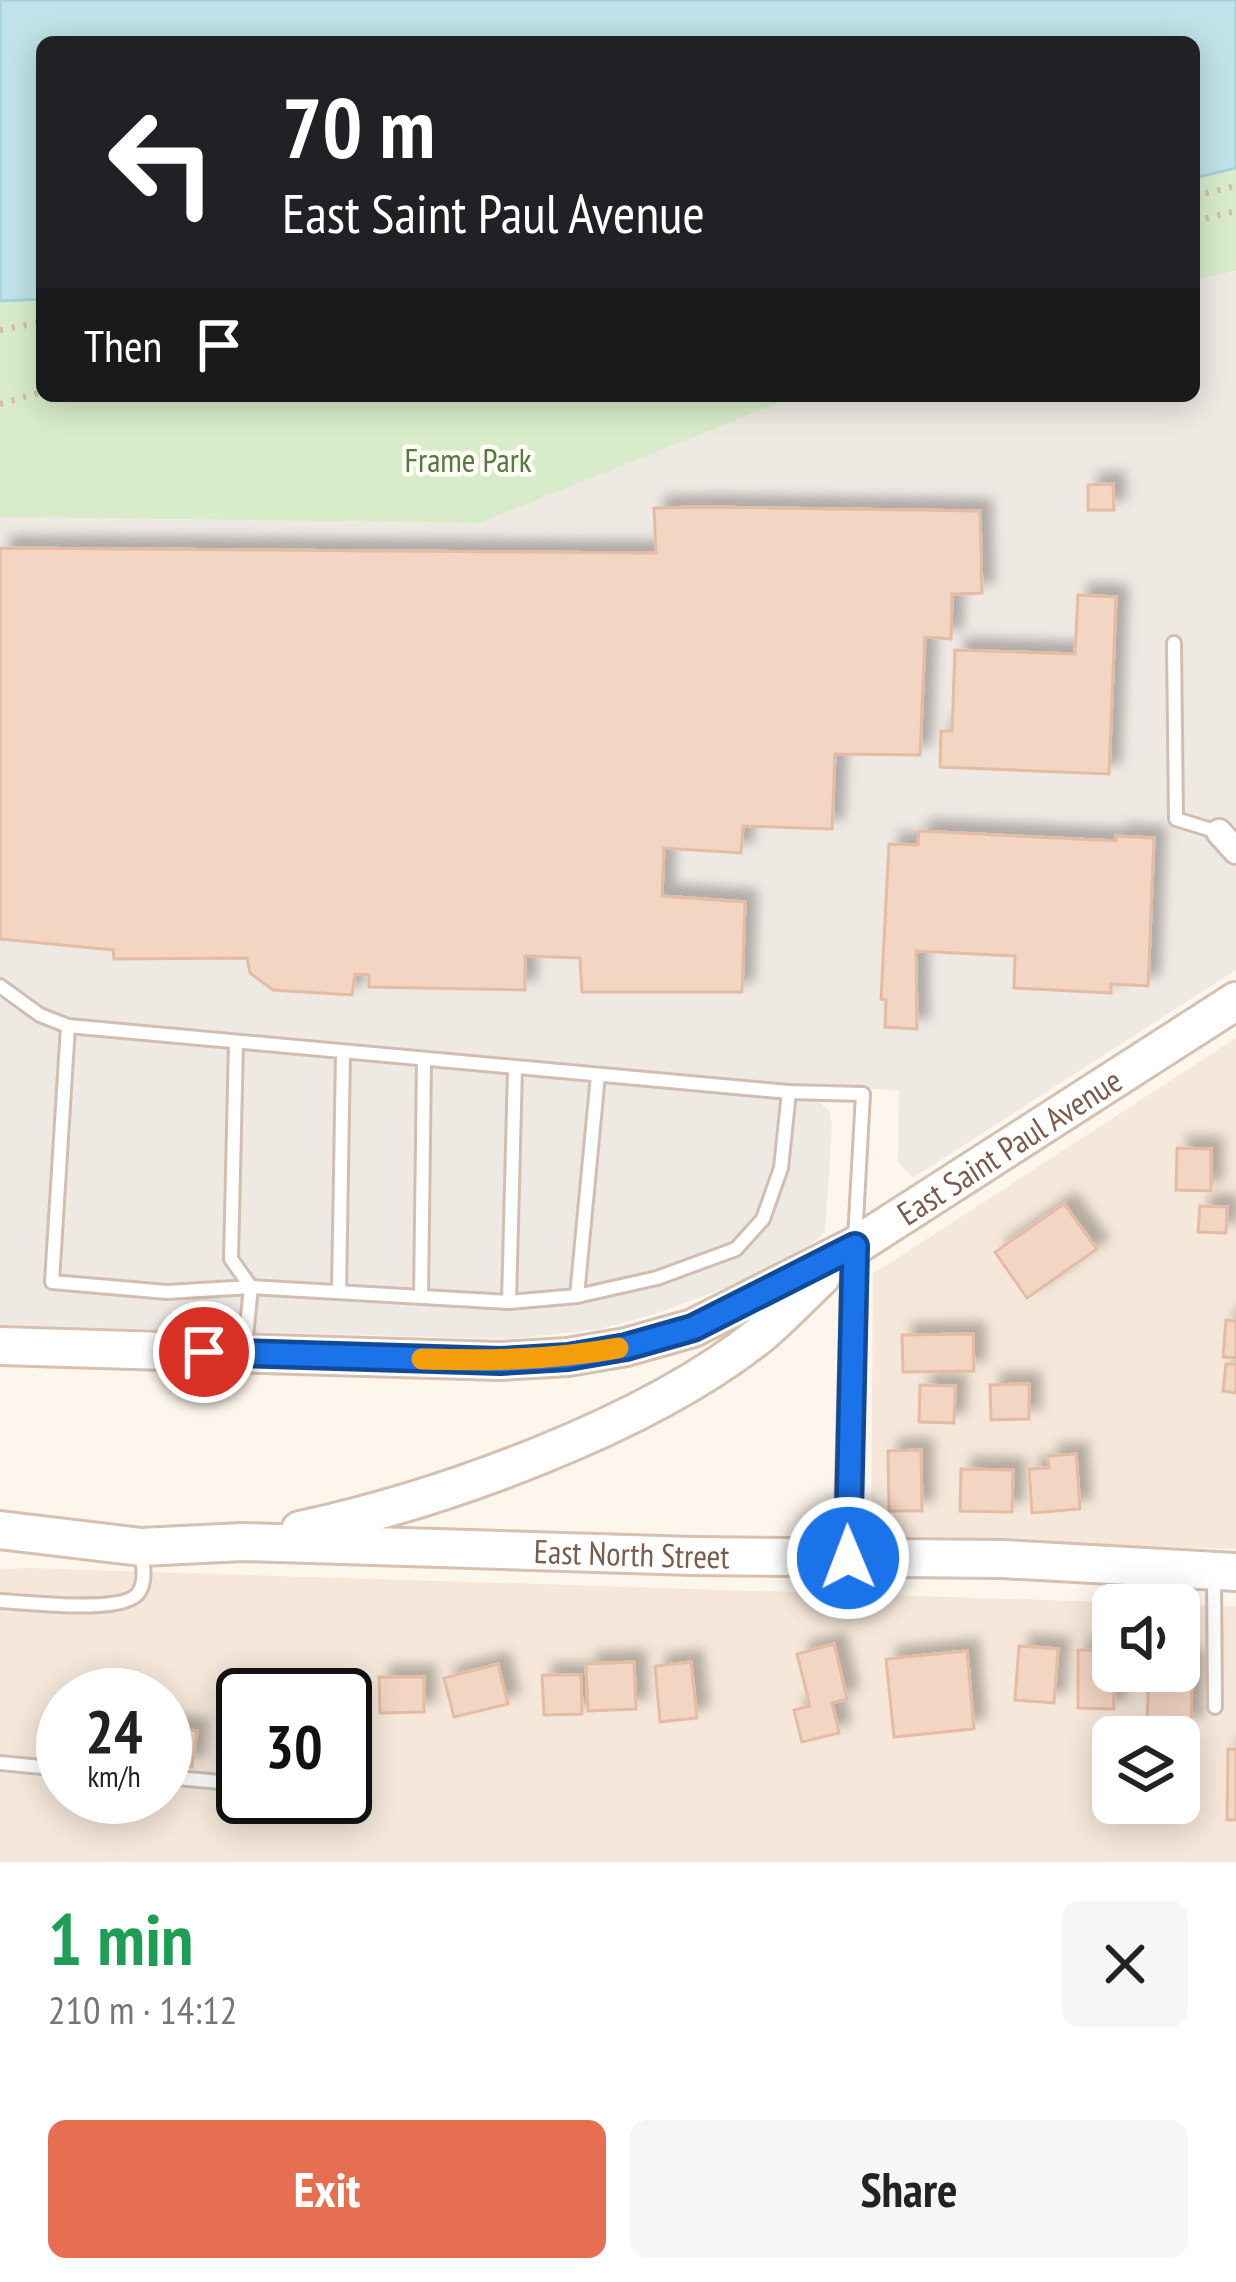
<!DOCTYPE html>
<html lang="en">
<head>
<meta charset="utf-8">
<style>
	body { margin:0; font-family:"PT Sans Narrow",sans-serif; background:#f6f6f6; color:#222; height:100vh; display:flex; flex-direction:column; font-size:45px; white-space:nowrap }
	* { box-sizing:border-box; margin:0 }
	p { font-size:39px; color:#767676 }
	.icon { flex:none; width:66px; height:66px; fill:none; stroke:currentColor; stroke-width:2; stroke-linecap:round; stroke-linejoin:round }
	.map { position:relative; height:1862px; overflow:hidden }
	.sheet { display:flex; flex-direction:column; background:#fff; flex:1 }
	.sheet>* { flex:none }
	.top-card { position:absolute; left:36px; top:36px; width:1164px; height:366px; border-radius:18px; box-shadow:0 6px 30px #0003; background:#202124; color:#fff; overflow:hidden }
	.controls { position:absolute; left:1092px; top:1584px; display:grid; gap:24px }
	.controls a { display:grid; place-items:center; width:108px; height:108px; border-radius:18px; background:#fff; box-shadow:0 6px 30px #0003; font-size:60px }
	.speed { position:absolute; left:36px; top:1668px; display:flex; gap:24px; font-size:60px; font-weight:700; text-align:center }
	.speed>* { display:grid; place-content:center; width:156px; height:156px; border-radius:50%; background:#fff; box-shadow:0 6px 30px #0003; line-height:1 }
	.speed small { font-size:30px; font-weight:400 }
	.speed .limit { border:6px solid #111; border-radius:18px; background:#fff; color:#111 }
	.pin { position:absolute; display:grid; place-items:center; width:102px; height:102px; color:#fff; margin:-51px; border:6px solid #fff; border-radius:50%; box-shadow:0 3px 12px #0007 }
	.me { position:absolute; width:132px; margin:-66px; rotate:359deg; stroke-linejoin:round; filter:drop-shadow(0 0 9px #0008) }
	.turn { display:flex; align-items:center; gap:42px; height:252px; padding:0 48px; font-size:54px }
	.turn .icon { width:156px; height:156px; stroke-width:2.5 }
	.turn b { display:block; font-size:84px; line-height:102px }
	.then { display:flex; align-items:center; height:114px; padding:0 48px; background:#0003; gap:24px; font-size:45px }
	.round { display:grid; place-items:center; flex:none; width:126px; height:126px; border-radius:18px; background:#f6f6f6 }
	.head { display:flex; align-items:center; justify-content:space-between; height:204px; padding:0 48px }
	h1 { font-size:72px; font-weight:700; line-height:90px; color:#1e9e55 }
	.primary-button { display:flex; gap:24px; margin-top:auto; padding:24px 48px }
	.primary-button a { flex:1; height:138px; border-radius:18px; background:#e76f51; color:#fff; font-size:48px; font-weight:700; line-height:138px; text-align:center }
	.primary-button a+a { background:#f6f6f6; color:#222 }
	.map>svg:first-child { display:block }
	.residential { fill:#f5e8da; fill-rule:evenodd }
	.industrial { fill:#efe9e4 }
	.green { fill:#d8ecc9 }
	.water { fill:#bfe3e8; stroke:#a5d3da; stroke-width:3 }
	.building { fill:#f3d5c3; stroke:#e6bba3; stroke-width:3; filter:url(#shadow) }
	.lines { fill:none; stroke-linecap:round; stroke-linejoin:round }
	.lane-casing { stroke:#d1beb0; stroke-width:18 }
	.street-casing { stroke:#d1beb0; stroke-width:30 }
	.secondary-casing { stroke:#d6c0b0; stroke-width:42 }
	.path { stroke:#d9b8a5; stroke-width:6; stroke-dasharray:3 9; stroke-linecap:butt }
	.lane { stroke:#fff; stroke-width:12 }
	.street { stroke:#fff; stroke-width:24 }
	.secondary { stroke:#fff; stroke-width:36 }
	.route-casing { stroke:#114b97; stroke-width:30 }
	.route { stroke:#1a73e8; stroke-width:21 }
	.slow { stroke:#f59e0b; stroke-width:21 }
	.labels { text-anchor:middle; stroke-width:9; stroke-linejoin:round; paint-order:stroke }
	.park-label { font-size:33px; fill:#537a41; stroke:#fffaf3 }
	.street-label { font-size:33px; fill:#7a5c4d; stroke:#fffaf3 }
</style>
</head>
<body>
<div class="map">
<svg width="1236" height="1862" viewBox="0 0 1236 1862">
	<defs>
		<filter id="shadow"><feDropShadow dx="11" dy="-11" stdDeviation="6" flood-color="#0004"/></filter>
	</defs>
	<rect width="100%" height="100%" fill="#fdf6ec"/>
	<g class="residential">
		<path d="M1236,1038V1549L897,1541L882,1536L871,1520L873,1274Z"/>
		<path d="M27,1568L1236,1606V1862H0V1569ZM1113,1605H1179V1671H1113ZM63,1695H165V1797H63ZM243,1695H345V1797H243ZM1113,1737H1179V1803H1113Z"/>
	</g>
	<path class="industrial" d="M1236,271V970L913,1178L898,1162L899,1091L819,1084L817,1100L830,1112L832,1127L825,1232L796,1256L754,1277L655,1314L600,1329L509,1339L0,1325V517L480,523L796,396H1194V280Z"/>
	<path class="green" d="M0,0H1236V271L1194,280V42H42V396H796L480,523L0,517Z"/>
	<path class="water" d="M0,0H1236V168L1194,178V42H42V299L0,301Z"/>
	<g class="building">
		<path d="M1113,484L1114,510H1088V485Z"/>
		<path d="M705,507L980,511L982,593L952,594L951,639L925,637L920,755L835,754L832,829L743,826L741,853L664,848L662,896L745,902L742,992H582L580,958L525,956V990L369,987V975L355,974L352,995L273,990L250,973L247,958L114,959L113,950L0,939V548L656,553L654,508Z"/>
		<path d="M1078,595L1116,597L1109,774L940,767L941,731H952L955,650L1075,654Z"/>
		<path d="M919,831L1116,841V836L1154,838L1148,986L1111,984V993L1014,988L1015,956L916,951L917,1029L885,1027L886,1000L881,999L889,844L918,845Z"/>
		<path d="M1177,1148L1211,1149V1191L1176,1190Z"/>
		<path d="M1064,1204L1097,1249L1027,1298L995,1252Z"/>
		<path d="M1200,1206L1227,1207L1226,1233L1198,1232Z"/>
		<path d="M1226,1320L1236,1321V1358L1223,1357Z"/>
		<path d="M973,1334L974,1371L903,1372L902,1335Z"/>
		<path d="M1226,1364H1236V1393L1223,1391Z"/>
		<path d="M1029,1384V1419L991,1420L990,1385Z"/>
		<path d="M920,1385L955,1386L954,1423L919,1422Z"/>
		<path d="M921,1450L922,1511H889L888,1451Z"/>
		<path d="M1076,1454L1080,1509L1032,1513L1029,1469L1049,1468L1048,1456Z"/>
		<path d="M961,1469L1013,1470L1012,1512L960,1511Z"/>
		<path d="M834,1644L847,1699L832,1703L839,1733L802,1742L794,1710L810,1706L797,1654Z"/>
		<path d="M1019,1646L1058,1649L1054,1703L1015,1700Z"/>
		<path d="M1078,1650H1113L1114,1709L1078,1708Z"/>
		<path d="M967,1651L974,1729L894,1737L886,1659Z"/>
		<path d="M1179,1661H1192L1191,1727L1147,1725L1149,1671H1179Z"/>
		<path d="M634,1662L636,1709L588,1711L586,1664Z"/>
		<path d="M691,1662L697,1718L660,1722L655,1666Z"/>
		<path d="M498,1664L508,1704L454,1717L444,1678Z"/>
		<path d="M542,1675H581L582,1714L544,1715Z"/>
		<path d="M379,1677H424V1712L380,1713Z"/>
		<path d="M165,1726L197,1731L192,1767L165,1763Z"/>
		<path d="M1228,1749H1236V1820H1227Z"/>
	</g>
	<g class="lines">
		<defs>
			<g id="lane">
				<path d="M1174,643L1176,819L1218,832"/>
				<path d="M0,986L40,1015L68,1026L789,1092L863,1094L855,1239"/>
				<path d="M68,1026L52,1282L167,1292L251,1287L509,1302L577,1296L657,1278L736,1249L763,1219L781,1168L789,1092"/>
				<path d="M236,1042L231,1259L251,1287L245,1346"/>
				<path d="M339,1292L343,1052"/>
				<path d="M577,1296L598,1075"/>
				<path d="M421,1297L424,1060"/>
				<path d="M509,1302L515,1068"/>
				<path d="M1214,1577L1215,1707"/>
				<path d="M0,1601C28,1602 125,1615 139,1592C146,1581 143,1566 142,1554"/>
				<path d="M0,1763L63,1769"/>
				<path d="M165,1777L243,1784"/>
			</g>
			<g id="street">
				<path d="M1219,832L1236,851"/>
				<path d="M847,1558L855,1246"/>
			</g>
			<g id="secondary">
				<path id="s1" d="M0,1346L500,1361L568,1357L626,1347L693,1328L855,1246L1236,1001"/>
				<path id="s2" d="M0,1530L141,1547L243,1542L693,1556L1002,1559L1236,1572"/>
				<path d="M300,1530C443,1499 647,1426 761,1334C782,1316 801,1296 821,1277"/>
			</g>
		</defs>
		<use href="#lane" class="lane-casing"/>
		<use href="#street" class="street-casing"/>
		<use href="#secondary" class="secondary-casing"/>
		<g class="path">
			<path d="M1194,196L1236,186"/>
			<path d="M1194,221L1236,211"/>
			<path d="M0,330L42,322"/>
			<path d="M0,404L42,392"/>
		</g>
		<use href="#lane" class="lane"/>
		<use href="#street" class="street"/>
		<use href="#secondary" class="secondary"/>
	</g>
	<g class="lines">
		<defs>
			<path id="route" d="M204,1352L500,1361L568,1357L626,1347L693,1328L855,1246L848,1558"/>
		</defs>
		<use href="#route" class="route-casing"/>
		<use href="#route" class="route"/>
		<path class="slow" d="M422,1359C488,1361 552,1360 618,1348"/>
	</g>
	<g class="labels">
		<g class="park-label">
			<text x="468" y="472">Frame Park</text>
		</g>
		<g class="street-label">
			<text dy="12" stroke="none"><textPath href="#s1" startOffset="1062">East Saint Paul Avenue</textPath></text>
			<text dy="12" stroke="none"><textPath href="#s2" startOffset="633">East North Street</textPath></text>
		</g>
	</g>
</svg>
<div class="controls">
<a><svg class="icon" aria-label="sound" viewBox="0 0 24 24"><path d="M4 9h4l5-4v14l-5-4H4zM17 9q2 3 0 6"/></svg></a>
<a><svg class="icon" aria-label="layers" viewBox="0 0 24 24"><path d="M12 4l9 5-9 5-9-5zM3 14l9 5 9-5"/></svg></a>
</div>
<div class="speed"><div>24<small>km/h</small></div><div class="limit">30</div></div>
<div class="pin" style="left:204px;top:1352px;background:#d93025"><svg class="icon" aria-label="arrive" viewBox="0 0 24 24"><path d="M6 21V4h12l-3 4 3 4H6"/></svg></div>
<svg class="me" style="left:848px;top:1558px" viewBox="-20 -20 40 40"><circle r="17" fill="#1a73e8" stroke="#fff" stroke-width="3"/><path d="M0-11L8 9 0 5-8 9z" fill="#fff"/></svg>
<div class="top-card">
<div class="turn"><svg class="icon" aria-label="left" viewBox="0 0 24 24"><path d="M17 20v-9H6M10 6l-5 5 5 5"/></svg><div><b>70 m</b>East Saint Paul Avenue</div></div>
<div class="then">Then<svg class="icon" aria-label="arrive" viewBox="0 0 24 24"><path d="M6 21V4h12l-3 4 3 4H6"/></svg></div>
</div>
</div>
<section class="sheet">
<div class="head"><div><h1>1 min</h1><p>210 m · 14:12</p></div><a class="round"><svg class="icon" aria-label="close" viewBox="0 0 24 24"><path d="M6 6l12 12M18 6L6 18"/></svg></a></div>
<div class="primary-button"><a>Exit</a><a>Share</a></div>
</section>
</body>
</html>
